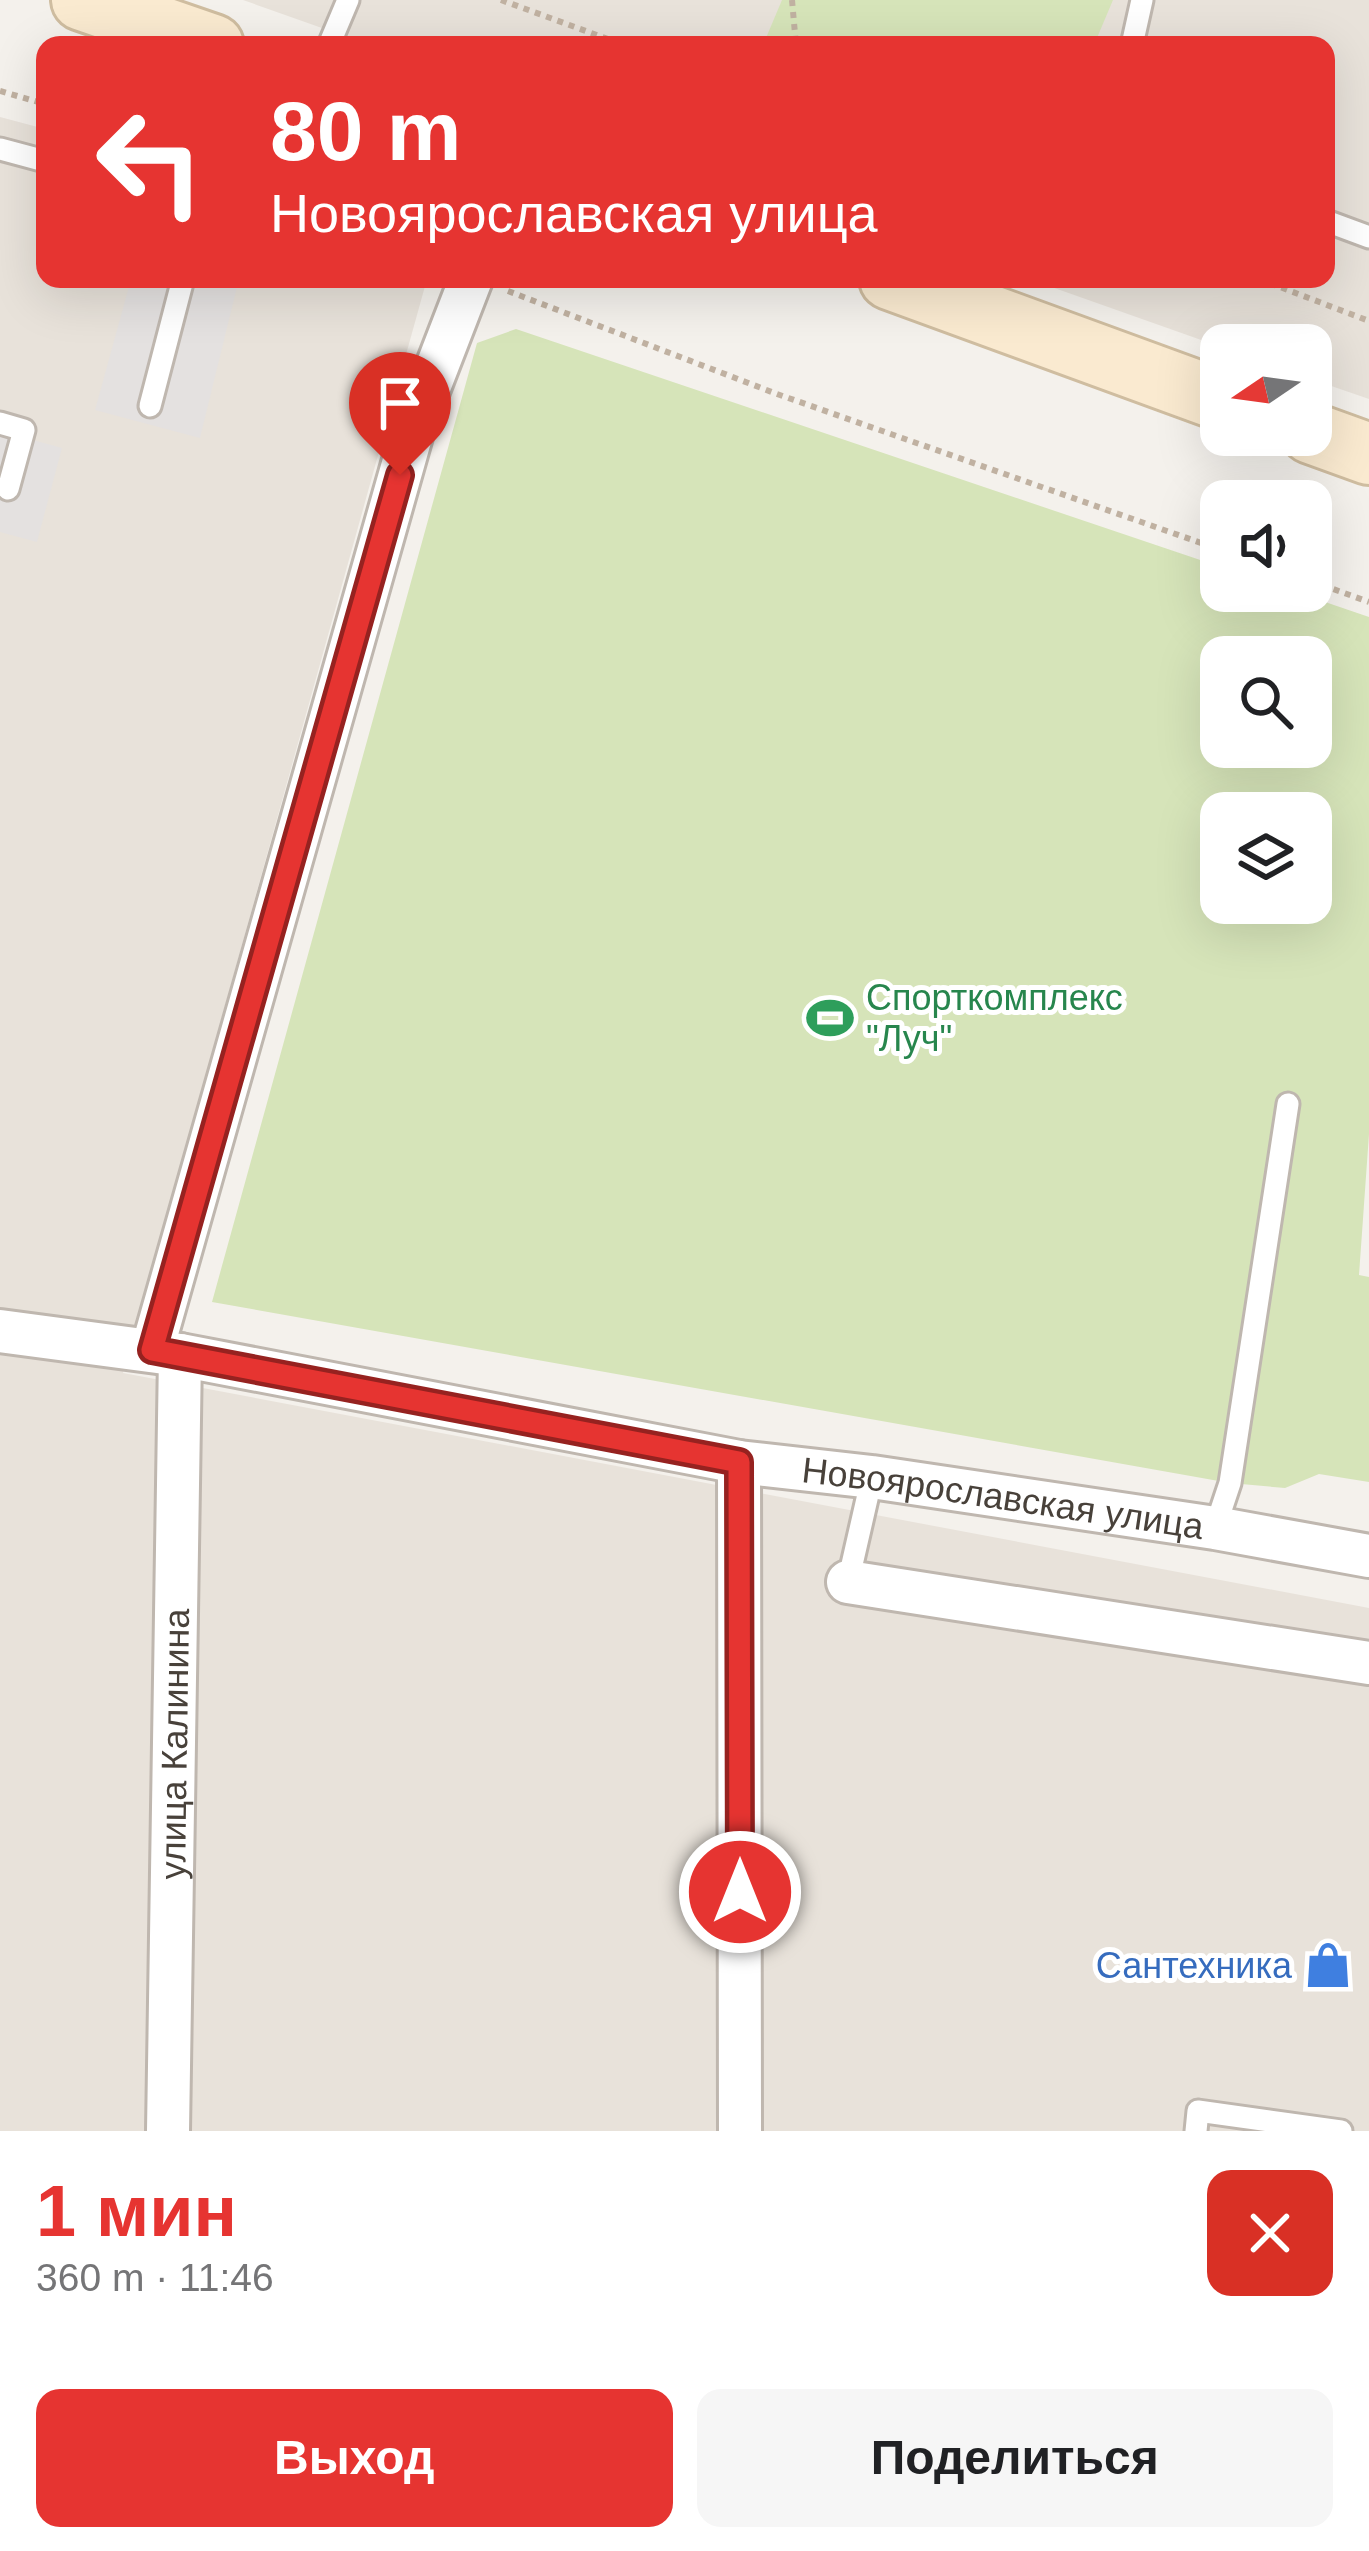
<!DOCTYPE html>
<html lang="ru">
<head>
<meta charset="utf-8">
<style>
	body { margin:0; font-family:Arial,sans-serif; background:#f6f6f6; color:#202124; height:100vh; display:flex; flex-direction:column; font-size:45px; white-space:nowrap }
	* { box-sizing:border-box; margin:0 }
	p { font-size:39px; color:#757577 }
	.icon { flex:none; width:66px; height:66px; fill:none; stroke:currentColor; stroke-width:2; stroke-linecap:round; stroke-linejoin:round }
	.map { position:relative; height:2131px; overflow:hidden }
	.drawer { display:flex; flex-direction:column; background:#fff; flex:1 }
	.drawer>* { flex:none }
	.guide { position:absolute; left:36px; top:36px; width:1299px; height:252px; border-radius:24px; box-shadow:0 12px 48px #0002; background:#e63431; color:#fff; overflow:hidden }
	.needle { width:78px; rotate:257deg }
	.fabs { position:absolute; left:1200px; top:324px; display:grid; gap:24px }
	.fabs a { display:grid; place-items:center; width:132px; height:132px; border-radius:24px; background:#fff; box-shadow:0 12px 48px #0002; font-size:60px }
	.pin { position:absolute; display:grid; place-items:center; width:102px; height:102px; color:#fff; margin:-123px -51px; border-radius:50% 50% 50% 0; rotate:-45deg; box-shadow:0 0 12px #0007 }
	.pin .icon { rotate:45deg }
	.me { position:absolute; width:132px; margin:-66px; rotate:0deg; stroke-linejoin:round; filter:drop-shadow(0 0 9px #0008) }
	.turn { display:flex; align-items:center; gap:42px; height:252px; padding:0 36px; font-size:54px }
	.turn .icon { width:156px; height:156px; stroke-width:2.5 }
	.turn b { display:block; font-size:84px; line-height:102px }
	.round { display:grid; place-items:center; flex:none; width:126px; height:126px; border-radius:24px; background:#f6f6f6 }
	.summary { display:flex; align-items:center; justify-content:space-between; height:204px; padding:0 36px }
	h1 { font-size:72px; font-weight:700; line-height:90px; color:#e63431 }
	.cta { display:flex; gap:24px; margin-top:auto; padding:24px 36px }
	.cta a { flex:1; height:138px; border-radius:24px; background:#e63431; color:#fff; font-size:48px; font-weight:700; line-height:138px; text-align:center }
	.cta a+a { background:#f6f6f6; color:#202124 }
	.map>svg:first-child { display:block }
	.residential { fill:#e8e2da }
	.green { fill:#d6e4b9; fill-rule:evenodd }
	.parking { fill:#e4e1e0 }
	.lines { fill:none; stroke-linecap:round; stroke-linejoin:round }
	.lane-casing { stroke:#bfb7af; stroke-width:27 }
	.street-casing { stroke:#bfb7af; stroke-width:48 }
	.secondary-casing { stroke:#cfbda0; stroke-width:66 }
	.path { stroke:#c0b1a1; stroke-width:6; stroke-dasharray:6 6; stroke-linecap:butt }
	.lane { stroke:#fff; stroke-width:21 }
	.street { stroke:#fff; stroke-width:42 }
	.secondary { stroke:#faead0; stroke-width:60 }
	.route-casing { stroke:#962220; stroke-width:30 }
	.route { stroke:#e63431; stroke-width:21 }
	.labels { text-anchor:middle; stroke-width:10; stroke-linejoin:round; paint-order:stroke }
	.leisure-label { font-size:36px; fill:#27864d; stroke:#fff; text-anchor:start }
	.street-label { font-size:36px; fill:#48413a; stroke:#fff }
	.shop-label { font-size:36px; fill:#366cbe; stroke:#fff; text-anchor:end }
</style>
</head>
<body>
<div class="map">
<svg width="1369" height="2131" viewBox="0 0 1369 2131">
	<rect width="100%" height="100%" fill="#f4f1ec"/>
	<g class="residential">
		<path d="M243,0H1369V399L1311,379V345L1221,347L1029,279H1326V45H370Z"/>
		<path d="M0,117L45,129V279H427L123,1373L1369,1608V2131H0Z"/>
	</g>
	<g class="green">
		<path d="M782,0H1113L1094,45H763Z"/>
		<path d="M516,329L1221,567V591H1293L1369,617V1134L1359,1275L1369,1277V1482L1319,1474L1285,1488L1230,1483L212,1302L477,343ZM1221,657H1311V747H1221ZM1221,813H1311V903H1221Z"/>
	</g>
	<g class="parking">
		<path d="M131,279H239L200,438L95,410Z"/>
		<path d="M0,431L62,448L37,542L0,532Z"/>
	</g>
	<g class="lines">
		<defs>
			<g id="lane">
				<path d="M329,45L348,0"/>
				<path d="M1132,45L1142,0"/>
				<path d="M0,149L45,161"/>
				<path d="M1326,221L1369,237"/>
				<path d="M150,406L183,279"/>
				<path d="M0,423L24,430L8,489"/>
				<path d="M1215,1528L1230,1483L1288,1104"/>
				<path d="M848,1582L872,1477"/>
				<path d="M1196,2131L1198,2111L1341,2131"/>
			</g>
			<g id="street">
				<path id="s1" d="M0,1331L180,1355L739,1462L872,1477L1215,1528L1369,1556"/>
				<path d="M152,1350L413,429L471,279"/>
				<path d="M739,1462L740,2131"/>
				<path d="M848,1582L1369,1663"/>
				<path id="s2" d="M168,2131L180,1355"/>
			</g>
			<g id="secondary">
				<path d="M82,0L213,45"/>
				<path d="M890,279L1221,400"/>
				<path d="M1311,433L1369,454"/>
			</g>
		</defs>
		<use href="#lane" class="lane-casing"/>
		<use href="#street" class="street-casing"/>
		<use href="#secondary" class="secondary-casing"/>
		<g class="path">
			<path d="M501,0L624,45"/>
			<path d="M792,0L796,45"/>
			<path d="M0,91L45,104"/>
			<path d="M1259,279L1369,321"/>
			<path d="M508,291L777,394L1221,550"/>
			<path d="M1311,581L1369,602"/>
		</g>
		<use href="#lane" class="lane"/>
		<use href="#street" class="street"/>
		<use href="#secondary" class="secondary"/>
	</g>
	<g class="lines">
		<defs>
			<path id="route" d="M400,475L152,1350L739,1462L740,1892"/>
		</defs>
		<use href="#route" class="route-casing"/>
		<use href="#route" class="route"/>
	</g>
	<defs>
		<symbol id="stadium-bare" viewBox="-9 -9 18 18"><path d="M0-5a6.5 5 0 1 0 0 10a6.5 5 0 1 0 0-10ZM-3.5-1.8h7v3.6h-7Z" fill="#2e9e5b" stroke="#fff" stroke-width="2.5" paint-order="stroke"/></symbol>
		<symbol id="shop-bare" viewBox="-9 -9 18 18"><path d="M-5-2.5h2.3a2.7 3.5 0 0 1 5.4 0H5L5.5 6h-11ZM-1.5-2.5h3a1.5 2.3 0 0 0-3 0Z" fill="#3f7fe0" stroke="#fff" stroke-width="2.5" paint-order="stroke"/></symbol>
	</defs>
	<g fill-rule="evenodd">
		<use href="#stadium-bare" x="797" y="985" width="66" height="66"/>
		<use href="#shop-bare" x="1295" y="1932" width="66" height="66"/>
	</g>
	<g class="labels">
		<g class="leisure-label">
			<text x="866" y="1010">Спорткомплекс<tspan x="866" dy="41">"Луч"</tspan></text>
		</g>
		<g class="street-label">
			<text dy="13" stroke="none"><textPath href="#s1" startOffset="1017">Новоярославская улица</textPath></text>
			<text dy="13" stroke="none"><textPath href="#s2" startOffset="387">улица Калинина</textPath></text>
		</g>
		<g class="shop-label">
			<text x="1292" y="1978">Сантехника</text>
		</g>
	</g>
</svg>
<div class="fabs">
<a><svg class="needle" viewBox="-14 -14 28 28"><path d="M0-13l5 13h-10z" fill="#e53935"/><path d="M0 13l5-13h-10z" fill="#757577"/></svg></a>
<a><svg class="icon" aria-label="sound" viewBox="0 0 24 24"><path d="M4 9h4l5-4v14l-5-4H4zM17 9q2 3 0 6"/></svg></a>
<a><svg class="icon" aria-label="search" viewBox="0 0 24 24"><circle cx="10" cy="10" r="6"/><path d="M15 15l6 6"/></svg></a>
<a><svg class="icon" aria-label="layers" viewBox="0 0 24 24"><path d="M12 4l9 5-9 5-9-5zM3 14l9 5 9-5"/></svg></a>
</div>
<div class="pin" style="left:400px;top:475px;background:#d93025"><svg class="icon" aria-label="arrive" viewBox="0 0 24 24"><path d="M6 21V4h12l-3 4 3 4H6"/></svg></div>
<svg class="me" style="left:740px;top:1892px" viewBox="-20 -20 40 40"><circle r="17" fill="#e63431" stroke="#fff" stroke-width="3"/><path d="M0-11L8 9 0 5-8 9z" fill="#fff"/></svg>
<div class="guide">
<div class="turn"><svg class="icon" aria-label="left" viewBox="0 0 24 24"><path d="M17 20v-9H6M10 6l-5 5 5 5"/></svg><div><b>80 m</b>Новоярославская улица</div></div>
</div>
</div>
<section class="drawer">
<div class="summary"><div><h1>1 мин</h1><p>360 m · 11:46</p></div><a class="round" style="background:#d93025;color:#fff"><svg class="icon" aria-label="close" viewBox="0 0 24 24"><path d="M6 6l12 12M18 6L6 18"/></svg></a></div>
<div class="cta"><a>Выход</a><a>Поделиться</a></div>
</section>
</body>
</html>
